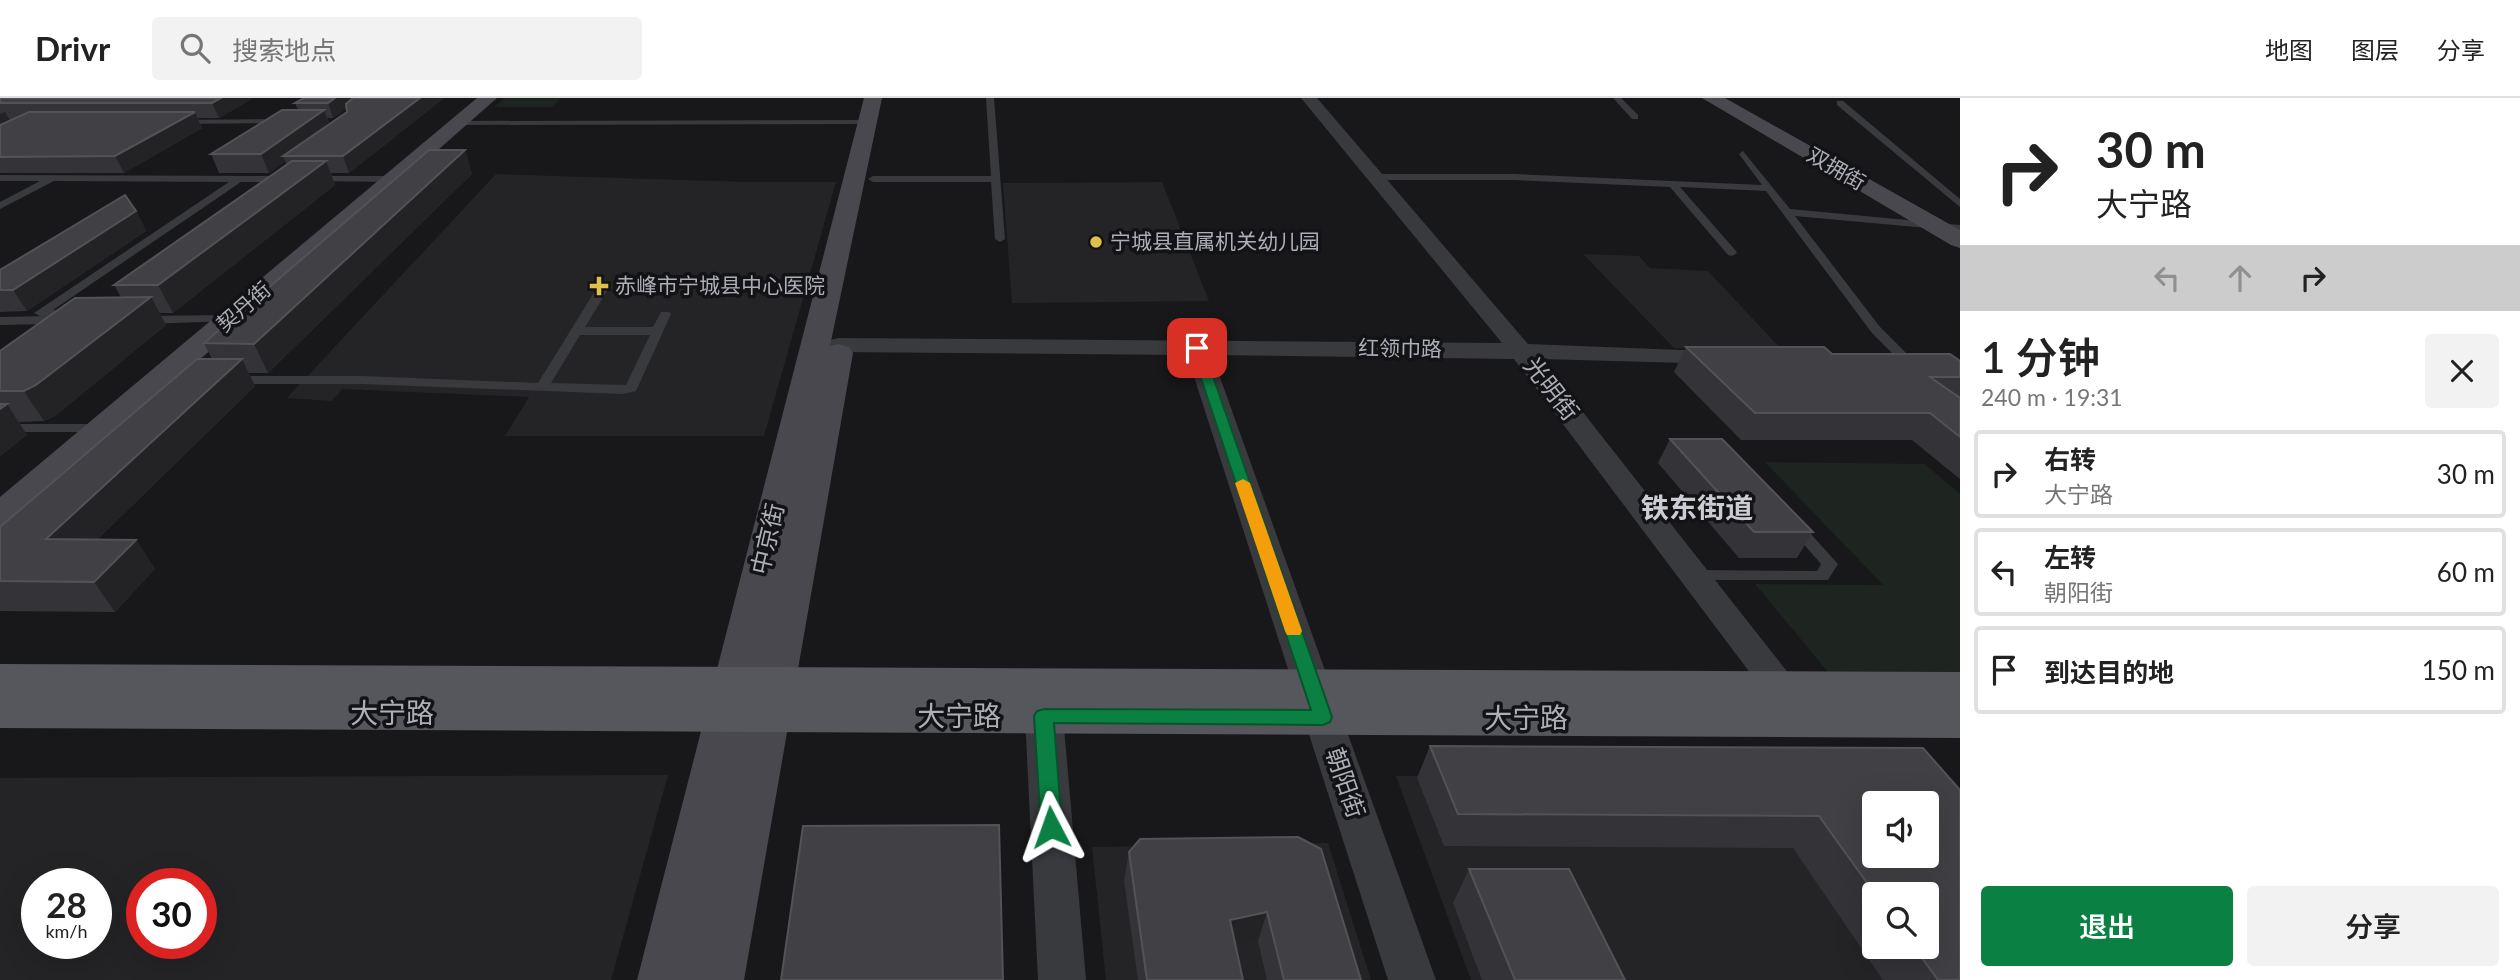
<!DOCTYPE html>
<html lang="zh">
<head>
<meta charset="utf-8">
<style>
	body { margin:0; font-family:Lato,"Noto Sans SC",sans-serif; background:#f2f2f2; color:#222; height:100vh; display:flex; flex-direction:column; font-size:26px; white-space:nowrap }
	* { box-sizing:border-box; margin:0 }
	p { font-size:23px; color:#767676 }
	.icon { flex:none; width:38px; height:38px; fill:none; stroke:currentColor; stroke-width:2; stroke-linecap:round; stroke-linejoin:round }
	.map { position:relative; flex:1; overflow:hidden }
	.side { display:flex; flex-direction:column; background:#fff; width:560px }
	.side>* { flex:none }
	.top-card { background:#fff; color:#222; overflow:hidden }
	.buttons { position:absolute; left:1862px; top:693px; display:grid; gap:14px }
	.buttons a { display:grid; place-items:center; width:77px; height:77px; border-radius:7px; background:#fff; box-shadow:0 7px 28px #0002; font-size:35px }
	.speed { position:absolute; left:21px; top:770px; display:flex; gap:14px; font-size:35px; font-weight:700; text-align:center }
	.speed>* { display:grid; place-content:center; width:91px; height:91px; border-radius:50%; background:#fff; box-shadow:0 7px 28px #0002; line-height:1 }
	.speed small { font-size:18px; font-weight:400 }
	.speed .limit { border:10px solid #d22; background:#fff; color:#111 }
	.pin { position:absolute; display:grid; place-items:center; width:60px; height:60px; color:#fff; margin:-30px; border-radius:14px; box-shadow:0 4px 10px #0006 }
	.me { position:absolute; width:77px; margin:-38px; rotate:356deg; stroke-linejoin:round; filter:drop-shadow(0 0 5px #0008) }
	.turn { display:flex; align-items:center; gap:24px; height:147px; padding:0 21px; font-size:32px }
	.turn .icon { width:91px; height:91px; stroke-width:2.5 }
	.turn b { display:block; font-size:49px; line-height:60px }
	.lanes { display:flex; align-items:center; height:66px; padding:0 21px; background:#0003; justify-content:center; gap:35px; direction:ltr }
	.lanes .off { opacity:.35 }
	.round { display:grid; place-items:center; flex:none; width:74px; height:74px; border-radius:7px; background:#f2f2f2 }
	.headline { display:flex; align-items:center; justify-content:space-between; height:119px; padding:0 21px }
	h1 { font-size:42px; font-weight:600; line-height:52px }
	.cta { display:flex; gap:14px; margin-top:auto; padding:14px 21px }
	.cta a { flex:1; height:80px; border-radius:7px; background:#0b8043; color:#fff; font-size:28px; font-weight:600; line-height:80px; text-align:center }
	.cta a+a { background:#f2f2f2; color:#222 }
	ul { padding:0; list-style:none }
	li { display:flex; align-items:center; gap:21px; height:88px; margin:0 14px 10px; padding:0 7px; border:4px solid #e0e0e0; border-radius:7px }
	li div { flex:1 }
	li b { display:block; font-size:26px }
	li em { font-style:normal }
	header { display:flex; align-items:center; gap:42px; box-sizing:border-box; height:98px; padding:0 35px; background:#fff; border-bottom:2px solid #e0e0e0 }
	header strong { font-size:33px }
	nav { display:flex; gap:38px; margin-inline-start:auto; font-size:24px }
	.search { width:490px; height:63px; background:#f2f2f2; display:flex; align-items:center; gap:18px; box-sizing:border-box; padding:0 24px; border-radius:7px; color:#767676; font-size:26px }
	main { display:flex; flex:1; min-height:0 }
	.map>svg:first-child { display:block }
	.built { fill:#242427; fill-rule:evenodd }
	.green { fill:#1e2420 }
	.lines { fill:none; stroke-linecap:round; stroke-linejoin:round }
	.lane { fill:#393a3e; fill-rule:evenodd }
	.street { fill:#393a3e; fill-rule:evenodd }
	.secondary { fill:#48484e; fill-rule:evenodd }
	.primary { fill:#56565d; fill-rule:evenodd }
	.wall { fill:#343438; fill-rule:evenodd }
	.shaded-wall { fill:#232326 }
	.building { fill:#414145; stroke:#525257; stroke-width:2; fill-rule:evenodd }
	.route { fill:#0b8043; stroke:#07532c; stroke-width:2 }
	.slow { fill:#f59e0b }
	.poi-dot { fill:#dfbf4b; stroke:#131315; stroke-width:2.5 }
	.labels { text-anchor:middle; stroke-width:7; stroke-linejoin:round; paint-order:stroke }
	.far-street-label { font-size:21px; fill:#acaeb8; stroke:#131315 }
	.far-poi-label { font-size:21px; fill:#acaeb8; stroke:#131315; text-anchor:start }
	.street-label { font-size:24px; fill:#acaeb8; stroke:#131315 }
	.quarter-label { font-size:28px; font-weight:bold; fill:#cccdd4; stroke:#131315 }
	.near-street-label { font-size:28px; fill:#acaeb8; stroke:#131315 }
</style>
</head>
<body>
<header>
<strong>Drivr</strong>
<div class="search"><svg class="icon" aria-label="search" viewBox="0 0 24 24"><circle cx="10" cy="10" r="6"/><path d="M15 15l6 6"/></svg>搜索地点</div>
<nav><a>地图</a><a>图层</a><a>分享</a></nav>
</header>
<main>
<div class="map">
<svg width="1960" height="882" viewBox="0 0 1960 882">
	<rect width="100%" height="100%" fill="#18181a"/>
	<g class="built">
		<path d="M496,76L745,84H836L764,338H505L529,299L342,291L332,303L287,300Z"/>
		<path d="M1162,84L1209,203L1012,205L1003,85Z"/>
		<path d="M1583,156L1639,158L1650,170L1708,173L1782,252L1674,250Z"/>
		<path d="M1933,676L1960,882H1471L1396,678ZM1874,705H1927V758H1874ZM1874,796H1927V849H1874Z"/>
		<path d="M668,677L611,882H0V680ZM37,786H96V845H37ZM142,786H201V845H142Z"/>
		<path d="M1328,745L1371,882H1106L1092,749Z"/>
	</g>
	<g class="green">
		<path d="M505,0H561L552,9H494Z"/>
		<path d="M1765,364L1925,366L1960,396V574H1828L1755,486L1883,487Z"/>
	</g>
	<g class="lines">
		<g class="lane">
			<path d="M986,0H994L1005,141L1000,144L995,141L991,84H873L868,81L873,78H991Z"/>
			<path d="M1613,0H1621L1638,17V21H1632Z"/>
			<path d="M1837,3H1843L1960,101V109L1837,7Z"/>
			<path d="M285,21L288,25L177,26L173,24L177,22Z"/>
			<path d="M867,22L870,26L458,27L454,25L458,23Z"/>
			<path d="M1743,53L1790,111L1960,127V133L1795,118L1880,229L1913,262V268H1905L1872,235L1766,93L1680,89L1736,153L1737,155L1732,158L1728,157L1670,89L1515,82H1374L1369,79L1374,76H1515L1762,87L1739,56Z"/>
			<path d="M0,77L288,78L293,81L288,84H241L53,212L80,213V217L50,218L56,222L50,226L0,227V219L50,218H40L34,215L229,84L54,83L0,111V104L40,83H0Z"/>
			<path d="M314,78H393L398,81L393,84L311,83V79Z"/>
			<path d="M601,190L607,193L585,229H653L661,214H669L671,216L636,293L623,296L362,286H232L226,282L232,278H362L538,285L595,193ZM580,237H650L626,287L551,285Z"/>
			<path d="M230,217L236,221L234,223L142,226L136,222L142,218Z"/>
			<path d="M0,326H102L109,330L102,334H0Z"/>
			<path d="M1794,421L1799,423L1838,466L1828,482H1695L1687,477L1695,472L1817,473L1821,466L1786,426Z"/>
		</g>
		<g class="street">
			<path d="M1301,0H1317L1528,246L1732,254L1735,259L1732,264L1723,266L1541,261L1800,590L1795,600L1782,604L1769,600L1514,261L1212,257L1436,882H1388L1187,257L839,254L830,252L827,247L830,242L839,240L1502,245Z"/>
			<path d="M1044,604L1057,608L1063,618L1086,882H1038L1025,618L1031,608Z"/>
		</g>
		<g class="secondary">
			<path d="M477,0H497L13,426L0,429V399Z"/>
			<path d="M864,0H882L830,248L838,246L849,249L853,255L744,882H637Z"/>
			<path d="M1702,0H1725L1960,132V150L1951,147Z"/>
		</g>
		<path class="primary" d="M0,566L1960,574V640L0,630Z"/>
	</g>
	<g class="wall">
		<path d="M0,0H253L219,20H198L202,30L124,75H0Z"/>
		<path d="M444,0L349,75H331L335,87L173,215H159L166,227L55,318L44,323L19,324L27,337L0,358V253L121,199L114,187L287,67L285,63L269,75H219L211,56L298,12L295,5ZM347,10V14L330,26L327,20H333Z"/>
		<path d="M465,52L472,76L268,275H248L255,288L98,441L136,442L155,471L115,514L0,513V429L212,261L204,245Z"/>
		<path d="M136,113L146,133L27,213L0,214V172Z"/>
		<path d="M1686,249L1960,263V381L1912,342H1741L1674,274Z"/>
		<path d="M1670,341L1813,434L1797,460H1739L1658,365Z"/>
		<path d="M1430,648L1960,692V882H1883L1793,750L1444,748L1417,680ZM1874,796H1927V849H1874Z"/>
		<path d="M1298,739L1361,882H1267L1258,843L1235,848L1243,882H1138L1124,783L1129,754Z"/>
		<path d="M1469,771L1625,882H1482L1453,805Z"/>
	</g>
	<g class="shaded-wall">
		<path d="M221,0H253L219,20L212,5Z"/>
		<path d="M335,0H361L333,20L328,5Z"/>
		<path d="M420,0H444L349,75L343,58Z"/>
		<path d="M324,12L331,30L283,58L285,63L269,75L261,56Z"/>
		<path d="M5,14L14,29L0,35V16Z"/>
		<path d="M195,14L202,30L124,75L115,58Z"/>
		<path d="M465,52L472,76L268,275L254,246Z"/>
		<path d="M326,63L335,87L173,215L158,187Z"/>
		<path d="M136,113L146,133L27,213L13,192Z"/>
		<path d="M151,199L166,227L55,318L44,323L24,293Z"/>
		<path d="M242,261L255,288L67,471L46,441Z"/>
		<path d="M7,306L27,337L0,358V311Z"/>
		<path d="M136,442L155,471L115,514L94,484Z"/>
		<path d="M1267,814L1258,843L1222,851L1230,822Z"/>
	</g>
	<g class="building">
		<path d="M0,0H221L212,5H0Z"/>
		<path d="M304,0H335L328,5H295Z"/>
		<path d="M353,0H420L343,58H283L347,14L346,6Z"/>
		<path d="M282,12H324L261,56H211Z"/>
		<path d="M29,14H195L115,58L0,59V27Z"/>
		<path d="M429,52H465L254,246L204,245Z"/>
		<path d="M292,63H326L158,187H114Z"/>
		<path d="M125,97L136,113L13,192H0V172Z"/>
		<path d="M151,199L36,287L24,293H0V253L75,200Z"/>
		<path d="M1686,249H1824L1832,256H1950L1960,263V279H1930L1960,300V339L1930,315H1755Z"/>
		<path d="M197,261H242L46,441L136,442L94,484L0,483V429Z"/>
		<path d="M0,306H7L0,311Z"/>
		<path d="M1670,341H1722L1813,434H1754Z"/>
		<path d="M1430,648L1923,650L1960,692V882H1938L1914,849H1927V796H1875L1819,718L1458,716ZM1874,705H1927V758H1874Z"/>
		<path d="M999,727L1003,882H781L803,728Z"/>
		<path d="M1298,739L1321,751L1361,882H1284L1267,814L1230,822L1243,882H1147L1129,754L1140,741Z"/>
		<path d="M1469,771H1569L1625,882H1515Z"/>
	</g>
	<path class="route" d="M1197,246L1203,250L1332,619L1330,624L1323,627L1054,625L1062,729L1059,736L1051,738L1044,736L1041,729L1034,618L1037,613L1044,611L1311,612L1191,250Z"/>
	<path class="slow" d="M1243,381L1250,385L1302,533L1300,537H1287L1285,533L1235,385Z"/>
	<g class="poi-dot">
		<circle cx="1096" cy="144" r="7"/>
		<path d="M595.5 177.5h7v7h7v7h-7v7h-7v-7h-7v-7h7z"/>
	</g>
	<g class="labels">
		<g class="far-street-label">
			<text transform="translate(1836 71) rotate(30)" y="7">双拥街</text>
			<text transform="translate(244 209) rotate(-41)" y="7">契丹街</text>
			<text transform="translate(1400 251) rotate(1)" y="7">红领巾路</text>
		</g>
		<g class="far-poi-label">
			<text x="1110" y="151">宁城县直属机关幼儿园</text>
			<text x="615" y="195">赤峰市宁城县中心医院</text>
		</g>
		<g class="street-label">
			<text transform="translate(1551 291) rotate(52)" y="8">光明街</text>
			<text transform="translate(768 441) rotate(-77)" y="8">中京街</text>
			<text transform="translate(1345 685) rotate(71)" y="8">朝阳街</text>
		</g>
		<g class="quarter-label">
			<text x="1697" y="420">铁东街道</text>
		</g>
		<g class="near-street-label">
			<text x="392" y="625">大宁路</text>
			<text x="959" y="628">大宁路</text>
			<text x="1526" y="630">大宁路</text>
		</g>
	</g>
</svg>
<div class="buttons">
<a><svg class="icon" aria-label="sound" viewBox="0 0 24 24"><path d="M4 9h4l5-4v14l-5-4H4zM17 9q2 3 0 6"/></svg></a>
<a><svg class="icon" aria-label="search" viewBox="0 0 24 24"><circle cx="10" cy="10" r="6"/><path d="M15 15l6 6"/></svg></a>
</div>
<div class="speed"><div>28<small>km/h</small></div><div class="limit">30</div></div>
<div class="pin" style="left:1197px;top:250px;background:#d93025"><svg class="icon" aria-label="arrive" viewBox="0 0 24 24"><path d="M6 21V4h12l-3 4 3 4H6"/></svg></div>
<svg class="me" style="left:1051px;top:729px" viewBox="-20 -20 40 40"><path d="M0-17L14 15 0 8-14 15z" fill="#0b8043" stroke="#fff" stroke-width="4"/></svg>
</div>
<section class="side">
<div class="top-card">
<div class="turn"><svg class="icon" aria-label="right" viewBox="0 0 24 24"><path d="M7 20v-9h11M14 6l5 5-5 5"/></svg><div><b>30 m</b>大宁路</div></div>
<div class="lanes"><svg class="icon off" aria-label="left" viewBox="0 0 24 24"><path d="M17 20v-9H6M10 6l-5 5 5 5"/></svg><svg class="icon off" aria-label="ahead" viewBox="0 0 24 24"><path d="M12 20V5M6 11l6-6 6 6"/></svg><svg class="icon" aria-label="right" viewBox="0 0 24 24"><path d="M7 20v-9h11M14 6l5 5-5 5"/></svg></div>
</div>
<div class="headline"><div><h1>1 分钟</h1><p>240 m · 19:31</p></div><a class="round"><svg class="icon" aria-label="close" viewBox="0 0 24 24"><path d="M6 6l12 12M18 6L6 18"/></svg></a></div>
<ul>
<li><svg class="icon" aria-label="right" viewBox="0 0 24 24"><path d="M7 20v-9h11M14 6l5 5-5 5"/></svg><div><b>右转</b><p>大宁路</p></div><em>30 m</em></li>
<li><svg class="icon" aria-label="left" viewBox="0 0 24 24"><path d="M17 20v-9H6M10 6l-5 5 5 5"/></svg><div><b>左转</b><p>朝阳街</p></div><em>60 m</em></li>
<li><svg class="icon" aria-label="arrive" viewBox="0 0 24 24"><path d="M6 21V4h12l-3 4 3 4H6"/></svg><div><b>到达目的地</b></div><em>150 m</em></li>
</ul>
<div class="cta"><a>退出</a><a>分享</a></div>
</section>
</main>
</body>
</html>
